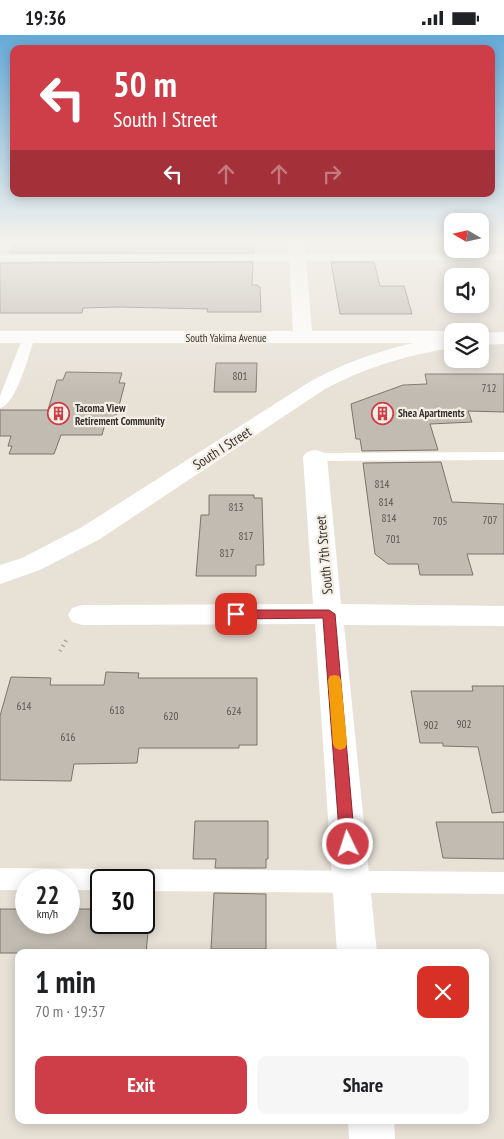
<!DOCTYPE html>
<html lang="en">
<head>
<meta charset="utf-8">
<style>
	body { margin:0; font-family:"PT Sans Narrow",sans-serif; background:#f6f6f6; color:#202124; height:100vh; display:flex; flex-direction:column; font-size:19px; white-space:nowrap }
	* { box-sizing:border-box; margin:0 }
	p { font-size:16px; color:#757577 }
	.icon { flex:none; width:28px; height:28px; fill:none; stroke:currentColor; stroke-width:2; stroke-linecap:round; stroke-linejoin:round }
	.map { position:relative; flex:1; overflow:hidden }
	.side { position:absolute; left:15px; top:914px; width:474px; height:175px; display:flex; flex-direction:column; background:#fff; border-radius:10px; box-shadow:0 2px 12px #0003 }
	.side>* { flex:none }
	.hud { position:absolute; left:10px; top:10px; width:485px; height:152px; border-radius:10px; box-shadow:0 2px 12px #0003; background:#ce3e48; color:#fff; overflow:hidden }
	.needle { width:32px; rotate:279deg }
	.controls { position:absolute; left:444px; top:178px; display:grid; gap:10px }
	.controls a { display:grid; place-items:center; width:45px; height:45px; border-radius:10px; background:#fff; box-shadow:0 2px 12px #0003; font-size:25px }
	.speed { position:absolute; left:15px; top:834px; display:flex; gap:10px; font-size:25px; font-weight:700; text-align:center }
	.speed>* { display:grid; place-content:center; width:65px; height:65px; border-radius:50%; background:#fff; box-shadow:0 2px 12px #0003; line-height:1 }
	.speed small { font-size:12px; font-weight:400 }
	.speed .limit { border:2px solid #111; border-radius:8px; background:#fff; color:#111 }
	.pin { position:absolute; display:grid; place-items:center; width:42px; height:42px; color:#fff; margin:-21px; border-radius:10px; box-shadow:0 2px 8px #0006 }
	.me { position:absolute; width:55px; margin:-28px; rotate:356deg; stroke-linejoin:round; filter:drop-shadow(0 0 4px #0008) }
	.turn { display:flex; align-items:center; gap:18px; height:105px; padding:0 20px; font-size:22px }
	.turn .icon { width:65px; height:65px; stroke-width:2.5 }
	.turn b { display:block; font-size:35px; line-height:42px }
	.lanes { display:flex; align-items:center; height:48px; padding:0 20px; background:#0003; justify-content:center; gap:25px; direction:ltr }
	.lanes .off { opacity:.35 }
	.round { display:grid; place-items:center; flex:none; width:52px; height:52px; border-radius:10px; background:#f6f6f6 }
	.headline { display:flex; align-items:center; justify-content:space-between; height:85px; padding:0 20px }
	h1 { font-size:30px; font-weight:700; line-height:38px }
	.cta { display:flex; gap:10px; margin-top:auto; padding:10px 20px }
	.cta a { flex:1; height:58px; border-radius:10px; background:#ce3e48; color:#fff; font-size:20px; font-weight:700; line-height:58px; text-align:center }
	.cta a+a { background:#f6f6f6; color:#202124 }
	.status { display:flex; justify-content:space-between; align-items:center; height:35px; padding:0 25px; background:#fff; direction:ltr }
	.status svg { height:14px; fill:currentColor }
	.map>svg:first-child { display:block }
	.building { fill:#c1bbb1; stroke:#7b756c }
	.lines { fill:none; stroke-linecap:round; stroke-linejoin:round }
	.path { stroke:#9c9890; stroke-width:4; stroke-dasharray:1 4.5; stroke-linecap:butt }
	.service { fill:#fff; fill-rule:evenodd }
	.minor { fill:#fff; fill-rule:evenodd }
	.primary { fill:#fff; fill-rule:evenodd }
	.route { fill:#ce3e48; stroke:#86282f }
	.slow { fill:#f59e0b }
	.labels { text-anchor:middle; stroke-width:4.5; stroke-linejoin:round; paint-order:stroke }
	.far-street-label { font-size:11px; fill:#363430; stroke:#f5eee4 }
	.number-label { font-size:11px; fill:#595650 }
	.far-poi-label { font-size:11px; font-weight:bold; fill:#363430; stroke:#f5eee4; text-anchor:start }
	.street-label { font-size:14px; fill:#363430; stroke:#f5eee4 }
</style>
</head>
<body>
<div class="status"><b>19:36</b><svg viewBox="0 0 49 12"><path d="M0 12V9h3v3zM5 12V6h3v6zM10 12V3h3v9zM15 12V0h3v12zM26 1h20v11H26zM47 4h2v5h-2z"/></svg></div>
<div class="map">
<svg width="504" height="1104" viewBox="0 0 504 1104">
	<rect width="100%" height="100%" fill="#e7e1d6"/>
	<g class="building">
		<path d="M179,205H255L254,218H9L17,206L178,208Z"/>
		<path d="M253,227L252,250H258V252H260L261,277H207L208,274L118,272L83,273L82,278H0V228Z"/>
		<path d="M331,227H374L380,251H404L412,279H340Z"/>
		<path d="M216,328H257L256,357H214Z"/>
		<path d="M66,337L122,338L119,348H125L115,386L106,385L102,400H61L54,419H9L12,411H8L11,401H0V375H48L57,345H63Z"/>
		<path d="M425,339H504V377L468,376L472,387L430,389L438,415L362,416L360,404H356L351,369L403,350L427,349Z"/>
		<path d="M441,427L452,467L504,469V519H467L473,540H420L418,529H388L375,519L363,428Z"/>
		<path d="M209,460H254V463H262L264,530H256V541H196L201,480H209Z"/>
		<path d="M106,637L139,638L138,643H257V710H239V713H139L137,728L74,729L71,746L0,745V681L11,642L51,643L50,650H104Z"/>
		<path d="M472,651H504V777L492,778L478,712L443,711V708H420L411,656H473Z"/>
		<path d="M195,786H268V824H266V833H215L216,824H193Z"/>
		<path d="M436,787H504V824L443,823Z"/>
		<path d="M214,858L266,859V914H211Z"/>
		<path d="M0,874H26V888H69V874H101V888H144V875H150L146,918H0Z"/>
	</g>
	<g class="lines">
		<path class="path" d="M60,616L68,602"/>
		<g class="service">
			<path d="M504,219V225L0,226V220Z"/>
			<path d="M29,299L35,302C29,318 17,369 0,373V361L23,302Z"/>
			<path d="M504,417V425L315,426L308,422L315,418Z"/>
			<path d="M0,833L119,834L127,838L130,845H101V855H69V845H26V855H0Z"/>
			<path d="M144,834L504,837V859L144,856V845H133L136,838Z"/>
		</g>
		<g class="minor">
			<path d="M288,205H304L312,296H452V308H0V296H293Z"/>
			<path d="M315,415L323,417L327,422L341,569L504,571V591L344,590L377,918H337L315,589L82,590L72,587L68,580L72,573L82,570L313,569L303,422L307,417Z"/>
			<path d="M348,1085H394L395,1104H349Z"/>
		</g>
		<g class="primary">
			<path d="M504,297V309L480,310V298Z"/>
			<path d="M452,301V313C407,320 366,332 325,354L100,504L40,535L0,549V530L22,523L82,492L311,346C355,322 402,308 452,301Z"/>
		</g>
	</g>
	<linearGradient id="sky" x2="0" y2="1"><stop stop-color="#65aad8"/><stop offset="0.57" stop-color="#f4f2ed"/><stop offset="1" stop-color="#f4f2ed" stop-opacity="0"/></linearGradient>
	<rect width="504" height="360" fill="url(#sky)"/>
	<path class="route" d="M236,575H329L335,579L355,809L353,814L348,816L342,814L340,809L323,583L236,584L230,579Z"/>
	<path class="slow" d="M335,640L339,641L341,645L347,709L345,713L340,715L335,713L333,709L328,645L330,641Z"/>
	<defs>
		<symbol id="building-ring" viewBox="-11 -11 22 22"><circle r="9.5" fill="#f5eee4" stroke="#ce3e48" stroke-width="1.5"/><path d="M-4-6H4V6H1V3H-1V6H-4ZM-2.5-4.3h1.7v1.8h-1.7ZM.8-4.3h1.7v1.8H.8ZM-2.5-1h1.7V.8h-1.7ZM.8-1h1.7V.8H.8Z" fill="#ce3e48"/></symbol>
	</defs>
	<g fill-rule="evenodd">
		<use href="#building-ring" x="370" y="366" width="25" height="25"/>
		<use href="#building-ring" x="46" y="366" width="25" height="25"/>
	</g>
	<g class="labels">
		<g class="far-street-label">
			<text x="226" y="307">South Yakima Avenue</text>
		</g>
		<g class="number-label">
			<text x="240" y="345">801</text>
			<text x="489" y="357">712</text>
			<text x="382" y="453">814</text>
			<text x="386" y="471">814</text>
			<text x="236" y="476">813</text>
			<text x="389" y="487">814</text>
			<text x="490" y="489">707</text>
			<text x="440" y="490">705</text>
			<text x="246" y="505">817</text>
			<text x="393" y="508">701</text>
			<text x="227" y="522">817</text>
			<text x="24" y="675">614</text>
			<text x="117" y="679">618</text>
			<text x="234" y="680">624</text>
			<text x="171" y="685">620</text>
			<text x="464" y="693">902</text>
			<text x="431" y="694">902</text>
			<text x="68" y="706">616</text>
		</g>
		<g class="far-poi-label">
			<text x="75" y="377">Tacoma View<tspan x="75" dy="13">Retirement Community</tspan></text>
			<text x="398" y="382">Shea Apartments</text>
		</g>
		<g class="street-label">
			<text transform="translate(222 413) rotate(-33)" y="5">South I Street</text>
			<text transform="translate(324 520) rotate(-95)" y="5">South 7th Street</text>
		</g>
	</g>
</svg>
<div class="controls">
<a><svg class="needle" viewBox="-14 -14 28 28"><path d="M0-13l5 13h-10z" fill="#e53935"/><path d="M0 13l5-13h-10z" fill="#757577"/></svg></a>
<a><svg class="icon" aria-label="sound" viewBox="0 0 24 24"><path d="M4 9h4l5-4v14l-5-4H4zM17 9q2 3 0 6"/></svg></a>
<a><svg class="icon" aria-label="layers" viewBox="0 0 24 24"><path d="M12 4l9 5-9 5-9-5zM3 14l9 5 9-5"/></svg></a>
</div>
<div class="speed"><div>22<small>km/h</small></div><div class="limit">30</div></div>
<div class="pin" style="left:236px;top:579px;background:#d93025"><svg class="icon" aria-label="arrive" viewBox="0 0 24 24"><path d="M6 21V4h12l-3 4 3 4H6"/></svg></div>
<svg class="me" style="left:348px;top:809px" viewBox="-20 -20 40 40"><circle r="17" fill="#ce3e48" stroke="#fff" stroke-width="3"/><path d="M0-11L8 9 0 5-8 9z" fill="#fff"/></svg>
<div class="hud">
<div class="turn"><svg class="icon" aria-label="left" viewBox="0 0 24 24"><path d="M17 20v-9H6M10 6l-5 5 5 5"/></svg><div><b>50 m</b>South I Street</div></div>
<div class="lanes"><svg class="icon" aria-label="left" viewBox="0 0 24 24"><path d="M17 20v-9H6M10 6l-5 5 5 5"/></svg><svg class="icon off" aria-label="ahead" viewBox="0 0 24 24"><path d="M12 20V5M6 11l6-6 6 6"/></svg><svg class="icon off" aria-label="ahead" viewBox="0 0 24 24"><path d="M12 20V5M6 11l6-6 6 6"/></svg><svg class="icon off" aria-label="right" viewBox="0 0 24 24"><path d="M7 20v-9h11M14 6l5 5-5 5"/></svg></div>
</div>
<section class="side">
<div class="headline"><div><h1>1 min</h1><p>70 m · 19:37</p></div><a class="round" style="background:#d93025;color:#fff"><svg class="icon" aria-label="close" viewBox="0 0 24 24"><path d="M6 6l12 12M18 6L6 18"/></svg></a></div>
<div class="cta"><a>Exit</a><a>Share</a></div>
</section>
</div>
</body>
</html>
